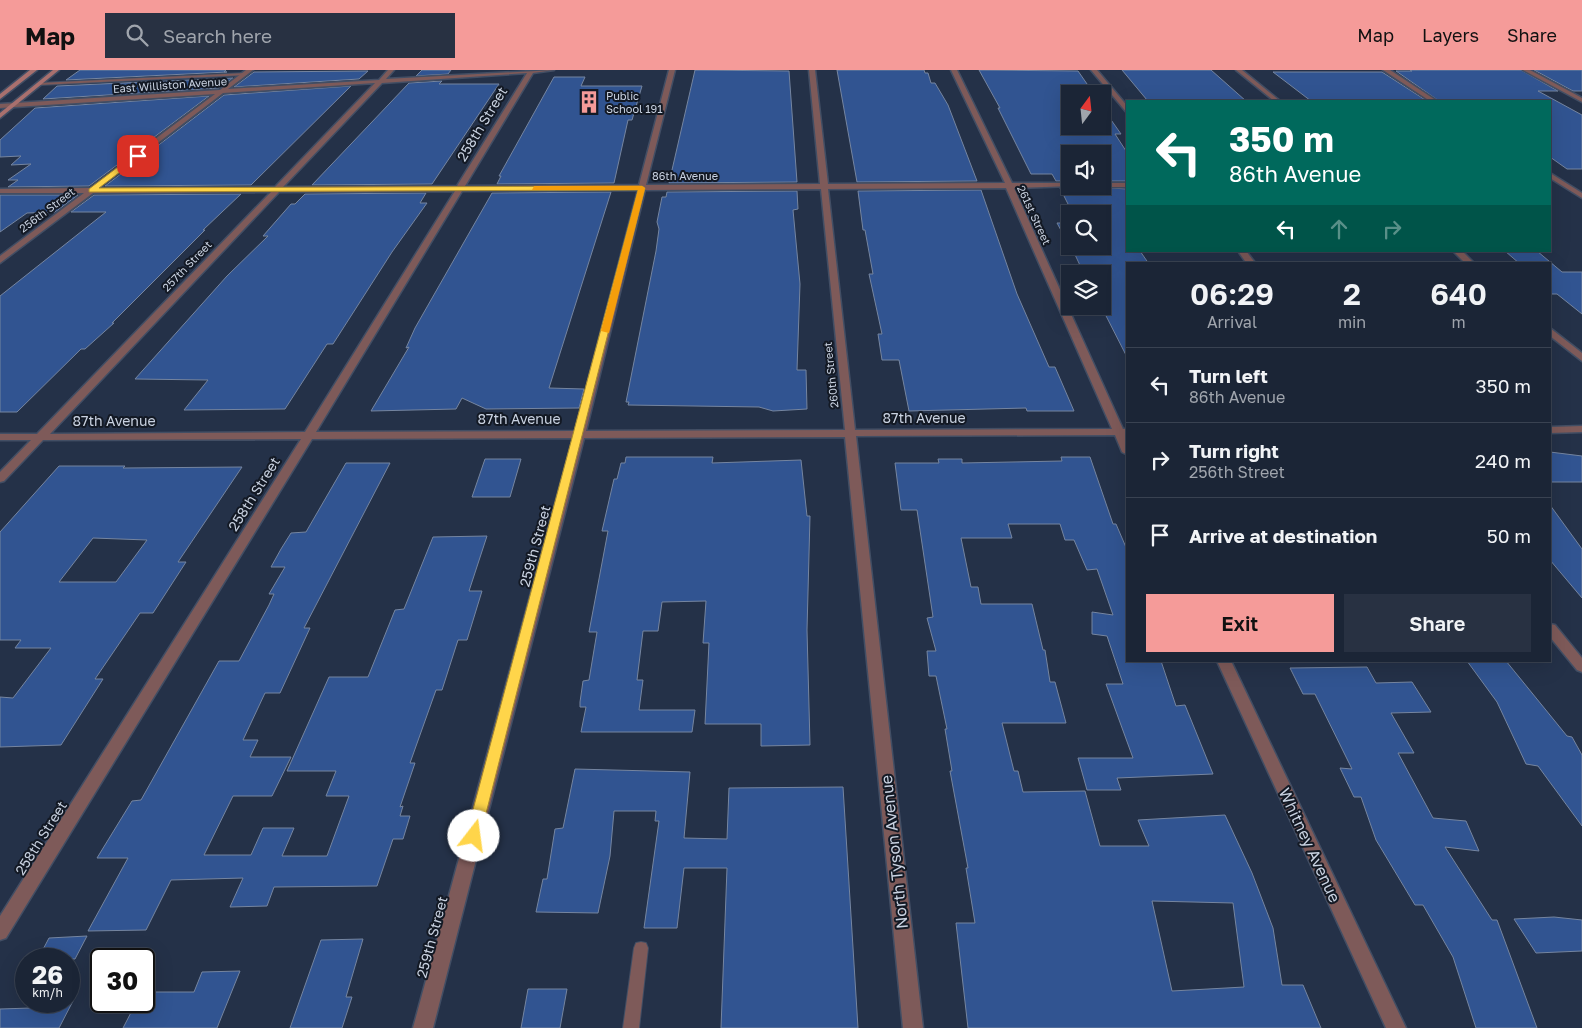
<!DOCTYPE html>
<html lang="en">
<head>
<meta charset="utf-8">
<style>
	body { margin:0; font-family:"Golos Text",sans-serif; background:#283142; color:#f1f3f6; height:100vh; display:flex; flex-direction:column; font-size:19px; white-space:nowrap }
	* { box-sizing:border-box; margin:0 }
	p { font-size:16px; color:#a0a5ad }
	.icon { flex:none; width:28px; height:28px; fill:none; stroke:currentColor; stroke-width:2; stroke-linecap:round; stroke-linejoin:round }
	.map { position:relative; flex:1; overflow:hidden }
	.drawer { position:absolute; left:1126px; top:192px; width:425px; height:400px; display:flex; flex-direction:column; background:#1b2536; border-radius:0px; box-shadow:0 5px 20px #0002,0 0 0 1px #394251 }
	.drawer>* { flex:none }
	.hud { position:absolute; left:1126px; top:30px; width:425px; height:152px; border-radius:0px; box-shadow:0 5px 20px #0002,0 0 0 1px #394251; background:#00695c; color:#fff; overflow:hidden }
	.needle { width:32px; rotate:15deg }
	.fabs { position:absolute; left:1061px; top:15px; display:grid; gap:10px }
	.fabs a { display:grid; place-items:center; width:50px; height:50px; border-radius:0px; background:#1b2536; box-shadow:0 5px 20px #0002,0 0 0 1px #394251; font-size:25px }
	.speed { position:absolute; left:15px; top:878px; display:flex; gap:10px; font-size:25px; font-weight:700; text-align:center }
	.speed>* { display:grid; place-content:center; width:65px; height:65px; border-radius:50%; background:#1b2536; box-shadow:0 5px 20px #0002,0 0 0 1px #394251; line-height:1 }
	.speed small { font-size:12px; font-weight:400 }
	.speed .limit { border:2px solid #111; border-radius:8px; background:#fff; color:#111 }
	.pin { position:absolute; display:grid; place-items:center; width:42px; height:42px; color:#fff; margin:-21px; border-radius:10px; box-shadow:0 2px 8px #0006 }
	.me { position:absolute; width:55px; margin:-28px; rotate:15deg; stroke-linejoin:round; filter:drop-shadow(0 0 4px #0008) }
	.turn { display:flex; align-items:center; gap:18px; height:105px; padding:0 20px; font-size:22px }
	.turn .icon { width:65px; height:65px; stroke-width:2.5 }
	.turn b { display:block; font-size:35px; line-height:42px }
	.lanes { display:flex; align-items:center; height:48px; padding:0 20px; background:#0003; justify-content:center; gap:25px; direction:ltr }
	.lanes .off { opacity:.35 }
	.eta { display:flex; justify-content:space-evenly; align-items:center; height:85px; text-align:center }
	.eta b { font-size:30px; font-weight:600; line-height:35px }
	.cta { display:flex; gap:10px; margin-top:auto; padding:10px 20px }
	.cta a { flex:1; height:58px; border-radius:0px; background:#f59b99; color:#111; font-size:20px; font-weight:600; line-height:58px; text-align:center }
	.cta a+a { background:#283142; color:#f1f3f6 }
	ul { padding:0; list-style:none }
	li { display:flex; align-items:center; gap:15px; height:75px; padding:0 20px; border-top:1px solid #394251 }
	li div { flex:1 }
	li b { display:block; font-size:19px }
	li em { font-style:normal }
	header { display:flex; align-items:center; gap:30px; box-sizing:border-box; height:70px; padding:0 25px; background:#f59b99; color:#111 }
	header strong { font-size:24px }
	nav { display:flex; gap:28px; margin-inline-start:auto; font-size:18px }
	.search { width:350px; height:45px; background:#283142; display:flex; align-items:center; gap:12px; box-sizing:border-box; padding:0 18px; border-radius:0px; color:#a0a5ad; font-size:19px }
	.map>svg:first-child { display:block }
	.building { fill:#315491; stroke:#7585a0; fill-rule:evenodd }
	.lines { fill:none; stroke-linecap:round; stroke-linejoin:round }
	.lane-casing { stroke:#424e64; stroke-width:2 }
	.street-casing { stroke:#424e64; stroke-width:3 }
	.secondary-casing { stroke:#424e64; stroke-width:3 }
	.lane { fill:#7e5a59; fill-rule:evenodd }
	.street { fill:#7e5a59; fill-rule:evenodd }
	.secondary { fill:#a9706e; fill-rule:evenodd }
	.route { fill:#ffd54a; stroke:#a68a30 }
	.slow { fill:#f59e0b }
	.labels { text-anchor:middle; stroke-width:4; stroke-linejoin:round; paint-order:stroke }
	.far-street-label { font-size:11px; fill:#c9d2e1; stroke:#131924 }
	.far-poi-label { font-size:11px; fill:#c9d2e1; stroke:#131924; text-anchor:start }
	.street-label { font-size:14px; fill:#c9d2e1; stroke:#131924 }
	.near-street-label { font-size:16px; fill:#c9d2e1; stroke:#131924 }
</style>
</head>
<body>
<header>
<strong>Map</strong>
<div class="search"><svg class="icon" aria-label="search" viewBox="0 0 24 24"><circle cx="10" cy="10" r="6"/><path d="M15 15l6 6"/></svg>Search here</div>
<nav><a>Map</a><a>Layers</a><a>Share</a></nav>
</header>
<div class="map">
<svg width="1582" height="958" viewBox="0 0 1582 958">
	<rect width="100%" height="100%" fill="#243148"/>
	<g class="building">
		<path d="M80,0H226L224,2H227L66,10Z"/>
		<path d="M422,0H451L448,4L416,6Z"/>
		<path d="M695,0L789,1L797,112L669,113Z"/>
		<path d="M837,0H924L925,3H928L931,13H935L948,35L977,111L857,112Z"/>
		<path d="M979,0L1078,1L1094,24H1070V56H1102V37L1121,64H1115L1128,84V111H1102V84H1070V111H1056L1052,104H1031L998,38H1000Z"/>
		<path d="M1122,0H1211L1246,31H1151L1147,30Z"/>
		<path d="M1410,0H1521L1558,21H1538L1582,45V99H1567L1550,87V31H1439L1396,1H1412Z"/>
		<path d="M1534,0H1582V21H1573Z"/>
		<path d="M368,1L359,9L234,17L254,2Z"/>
		<path d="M1273,2H1382L1427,31H1311Z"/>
		<path d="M554,7H585L581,16H642L632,50H628L614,113L497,114L501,106H499Z"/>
		<path d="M233,8L219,18L43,29L57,16Z"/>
		<path d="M442,11L439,14H499L432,114L312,115L409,13Z"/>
		<path d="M351,16L251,115L105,116L224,25Z"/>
		<path d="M209,26L89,116L8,117L18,110H8L31,94L11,95L21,86L0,87V70L35,38Z"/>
		<path d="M1075,116L1128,119V181H1140L1149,194H1128V289L1101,236H1102V204H1084L1071,176H1102V144H1073L1060,118Z"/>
		<path d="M981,120L1017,224L1049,297H1055L1074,341H1027L1026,338L909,341L899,290H882L878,264H882L869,204H873L865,160H863L858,121Z"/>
		<path d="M797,121L798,139L793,140L800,214L797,300H806L807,339L773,341L759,337L628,335L629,332H626L656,181L659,159L657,152L662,127H666L667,122Z"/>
		<path d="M611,122L549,318L584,319L579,338L486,339L462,328L456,339L371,341L409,277L406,278L415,258L492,123Z"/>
		<path d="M426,123L420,133H427L392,182L333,274H327L285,339L184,340L208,310L135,309L227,206L268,166H263L291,134H295L305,124Z"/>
		<path d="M241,124L203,160H205L112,253H114L85,279H81L17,342H0V226L106,142H71L94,125Z"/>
		<path d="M0,125H78L55,142L27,143L0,162Z"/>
		<path d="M1057,153H1070V175H1069Z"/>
		<path d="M1505,181H1537L1562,202H1582V244L1557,224H1550V194H1520Z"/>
		<path d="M1550,382L1582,386V412H1550Z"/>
		<path d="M626,387H713L712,393L801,390L807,446H810L807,560L810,675L761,676V654H705L709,573H703L706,531L662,532L658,561H643L637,610H643L639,640H695L692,662H581L586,637H580V632L583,611L589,610L597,562H589L608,461H602L614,409H617L621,393H625Z"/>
		<path d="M1061,387H1090L1113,454H1116L1128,482V591H1161L1176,636L1185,635L1213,704L1117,708L1121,720H1087L1078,688H1133L1106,614H1123L1107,566L1092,564V542L1113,545L1097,499L1087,500L1074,470H1065L1060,454H1008L1012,468H961L971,517H978L981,534H1032L1043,580H1045L1050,612H1055L1066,653H1002L1014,701H1018L1023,722L1085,721L1100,776H1149L1138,750L1225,745L1252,803L1273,858L1282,915H1303L1321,958H968L956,853H975L966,798H968L950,701H952L945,659H947L936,606H929L927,581H936L927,548L933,547L917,440H901L895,393H939L938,389H962V393L1062,391ZM1152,831L1233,833L1244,917L1172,921Z"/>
		<path d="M485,389H521L510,427H472Z"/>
		<path d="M346,393H390L304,558H310L280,623H265L243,670H258L250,687H291L272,726H233L204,785H251L263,758H294L282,786H327L349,726H326L336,701H287L329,607H368L395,540L404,539L433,467L487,466L469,521H482L467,570H458L442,620H436L410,693H415L400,737L403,736L400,746H410L403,769H393L377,816L274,817L267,836L230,837L243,808L171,810L146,860L88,861L128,788H97L132,731L141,730L219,591H239L269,535L274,524H269L285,497H271L281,479L291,463L306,462Z"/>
		<path d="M59,396H125L123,398L242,397L178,492H186L153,543H140L95,609H103L61,675L0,677V627L13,628L51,578H15L21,570H0V462ZM93,468L147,470L116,512H59Z"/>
		<path d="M1550,435L1582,479V528L1550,490Z"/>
		<path d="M1467,591H1506L1567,666L1572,667L1582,685V756L1538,696L1526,694L1497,632Z"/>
		<path d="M1367,597L1376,613L1412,612L1431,642L1391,643L1414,683H1398L1433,748L1466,751L1479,781L1445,777L1492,850H1497L1537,958H1476L1453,887L1423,835H1415L1376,770L1361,727H1354L1340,698L1352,699L1315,624H1303L1290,598Z"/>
		<path d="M575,699L690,702L684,768L727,769L729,718L843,717L858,958H721L727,798H684L677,858H644L659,751H655L656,741H614L610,786L598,843L536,842L543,809H547L555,759L563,758Z"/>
		<path d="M1554,847L1582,850V881L1536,883L1514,849Z"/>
		<path d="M87,866L75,889H38L49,868Z"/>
		<path d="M363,869L346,927H352L342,958H290L321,870Z"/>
		<path d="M240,901L217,958H123L137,931H144V922H194L202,902Z"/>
		<path d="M528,919H567L560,958H521Z"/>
		<path d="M35,931H73L59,958H0V939L31,938Z"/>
	</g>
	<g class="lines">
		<defs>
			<g id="lane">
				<path d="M245,3L247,5L39,15L37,14L39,13Z"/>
				<path d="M641,872L646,873L648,878L639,958H623L634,878L636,873Z"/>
			</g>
			<g id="street">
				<path d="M246,0H253L228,19L379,10L388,0H394L386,9L554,0L533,3L465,116L639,115L669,0H675L646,115L820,114L809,0H815L828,114L1005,113L951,0H957L1012,113H1070V116H1073L1014,118L1123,359H1128V385L1122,382L1115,365L856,366L923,958H903L845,367L584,368L433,958H413L573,368L312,369L6,868L0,870V846L301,369L43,370L4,411L0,412V402L31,370H0V364H37L271,122L93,123L0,193V186L84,123H0V119L90,118L215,24L0,38V34L220,20ZM527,3L457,116L283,117L382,13ZM375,13L275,117L99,118L223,23ZM1006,118L1112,359L855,360L828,119ZM821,119L845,360L586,361L645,120ZM638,120L575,361L316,362L462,121ZM455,121L305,362L50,364L279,122Z"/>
				<path d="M1091,0H1097L1128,37V44Z"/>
				<path d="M1236,0H1242L1280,31H1274Z"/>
				<path d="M1383,0H1390L1437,31H1430Z"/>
				<path d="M1523,0H1530L1582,28V32Z"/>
				<path d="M1550,103L1582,123V128L1550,108Z"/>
				<path d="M1102,113H1128V117H1099L1102,116Z"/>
				<path d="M1238,181H1246L1256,194H1247Z"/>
				<path d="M1453,181H1462L1475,194H1466Z"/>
				<path d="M1550,258L1582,283V291L1550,266Z"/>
				<path d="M1582,356V362L1550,363V357Z"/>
				<path d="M1550,554L1555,555L1582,588V602L1577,600L1550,567Z"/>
				<path d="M1217,591H1231L1406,958H1386Z"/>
			</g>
			<g id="secondary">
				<path d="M30,0H37L0,29V24Z"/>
				<path d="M53,0H59L0,48V43Z"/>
			</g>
		</defs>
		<use href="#lane" class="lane-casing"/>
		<use href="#street" class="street-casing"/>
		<use href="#secondary" class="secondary-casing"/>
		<use href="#lane" class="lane"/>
		<use href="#street" class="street"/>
		<use href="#secondary" class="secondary"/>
	</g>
	<path class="route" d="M135,84L141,86L99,118L642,116L645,118L479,771L474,773L468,771L466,766L638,120L89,122V119Z"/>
	<path class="slow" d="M534,116H642L645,118L609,263L601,261L638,120H532Z"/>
	<defs>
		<symbol id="building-bare" viewBox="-9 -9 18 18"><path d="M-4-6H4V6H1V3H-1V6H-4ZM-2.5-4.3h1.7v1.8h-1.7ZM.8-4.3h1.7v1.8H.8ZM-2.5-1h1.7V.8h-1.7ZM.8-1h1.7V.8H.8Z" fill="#f59b99" stroke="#131924" stroke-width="2.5" paint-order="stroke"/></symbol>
	</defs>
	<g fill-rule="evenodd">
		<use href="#building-bare" x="573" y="16" width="32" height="32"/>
	</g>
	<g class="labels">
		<g class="far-street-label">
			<text transform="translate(170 15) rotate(-4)" y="4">East Williston Avenue</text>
			<text x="685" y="110">86th Avenue</text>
			<text transform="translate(47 140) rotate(-37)" y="4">256th Street</text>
			<text transform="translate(1034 145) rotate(65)" y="4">261st Street</text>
			<text transform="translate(187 196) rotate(-46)" y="4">257th Street</text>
			<text transform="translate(831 305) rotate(-96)" y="4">260th Street</text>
		</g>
		<g class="far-poi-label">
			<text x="606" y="30">Public<tspan x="606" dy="13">School 191</tspan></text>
		</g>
		<g class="street-label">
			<text transform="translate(482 54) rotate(-59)" y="5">258th Street</text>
			<text x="924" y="353">87th Avenue</text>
			<text x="519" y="354">87th Avenue</text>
			<text x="114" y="356">87th Avenue</text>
			<text transform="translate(254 424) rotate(-58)" y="5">258th Street</text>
			<text transform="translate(535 476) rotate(-75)" y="5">259th Street</text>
			<text transform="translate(41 768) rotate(-58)" y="5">258th Street</text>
			<text transform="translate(432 867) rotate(-75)" y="5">259th Street</text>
		</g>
		<g class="near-street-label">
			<text transform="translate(1310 775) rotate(65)" y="6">Whitney Avenue</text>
			<text transform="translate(894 782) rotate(-96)" y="6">North Tyson Avenue</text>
		</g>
	</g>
</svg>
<div class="fabs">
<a><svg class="needle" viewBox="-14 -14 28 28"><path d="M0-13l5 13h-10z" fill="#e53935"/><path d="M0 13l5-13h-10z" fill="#a0a5ad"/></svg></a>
<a><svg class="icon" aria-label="sound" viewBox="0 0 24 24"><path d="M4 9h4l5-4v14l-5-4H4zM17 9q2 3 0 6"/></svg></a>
<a><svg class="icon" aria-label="search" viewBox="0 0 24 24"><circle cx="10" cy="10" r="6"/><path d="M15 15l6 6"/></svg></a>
<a><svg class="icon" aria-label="layers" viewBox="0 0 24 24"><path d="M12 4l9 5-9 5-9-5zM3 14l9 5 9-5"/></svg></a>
</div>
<div class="speed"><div>26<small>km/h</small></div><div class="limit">30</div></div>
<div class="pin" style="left:138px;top:86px;background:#d93025"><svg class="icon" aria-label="arrive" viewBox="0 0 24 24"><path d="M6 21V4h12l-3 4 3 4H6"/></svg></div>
<svg class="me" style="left:474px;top:766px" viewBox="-20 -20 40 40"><circle r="19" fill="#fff"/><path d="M0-13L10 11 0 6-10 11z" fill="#ffd54a"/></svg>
<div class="hud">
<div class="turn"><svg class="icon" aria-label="left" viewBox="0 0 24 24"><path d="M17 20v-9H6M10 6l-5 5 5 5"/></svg><div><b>350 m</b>86th Avenue</div></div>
<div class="lanes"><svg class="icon" aria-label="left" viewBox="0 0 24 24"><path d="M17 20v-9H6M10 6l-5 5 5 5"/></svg><svg class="icon off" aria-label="ahead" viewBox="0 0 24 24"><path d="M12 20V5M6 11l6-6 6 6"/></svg><svg class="icon off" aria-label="right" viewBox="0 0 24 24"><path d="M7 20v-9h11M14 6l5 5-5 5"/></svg></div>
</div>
<section class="drawer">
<div class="eta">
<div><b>06:29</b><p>Arrival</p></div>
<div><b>2</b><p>min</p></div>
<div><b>640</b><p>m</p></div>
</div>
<ul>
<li><svg class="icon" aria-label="left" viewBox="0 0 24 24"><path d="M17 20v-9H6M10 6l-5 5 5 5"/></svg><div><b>Turn left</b><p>86th Avenue</p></div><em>350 m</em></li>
<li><svg class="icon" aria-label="right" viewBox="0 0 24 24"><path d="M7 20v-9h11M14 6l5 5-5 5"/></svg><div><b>Turn right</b><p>256th Street</p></div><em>240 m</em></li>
<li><svg class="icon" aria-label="arrive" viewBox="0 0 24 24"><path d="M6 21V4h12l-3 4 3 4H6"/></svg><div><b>Arrive at destination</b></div><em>50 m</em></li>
</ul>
<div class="cta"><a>Exit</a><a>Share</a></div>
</section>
</div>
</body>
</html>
